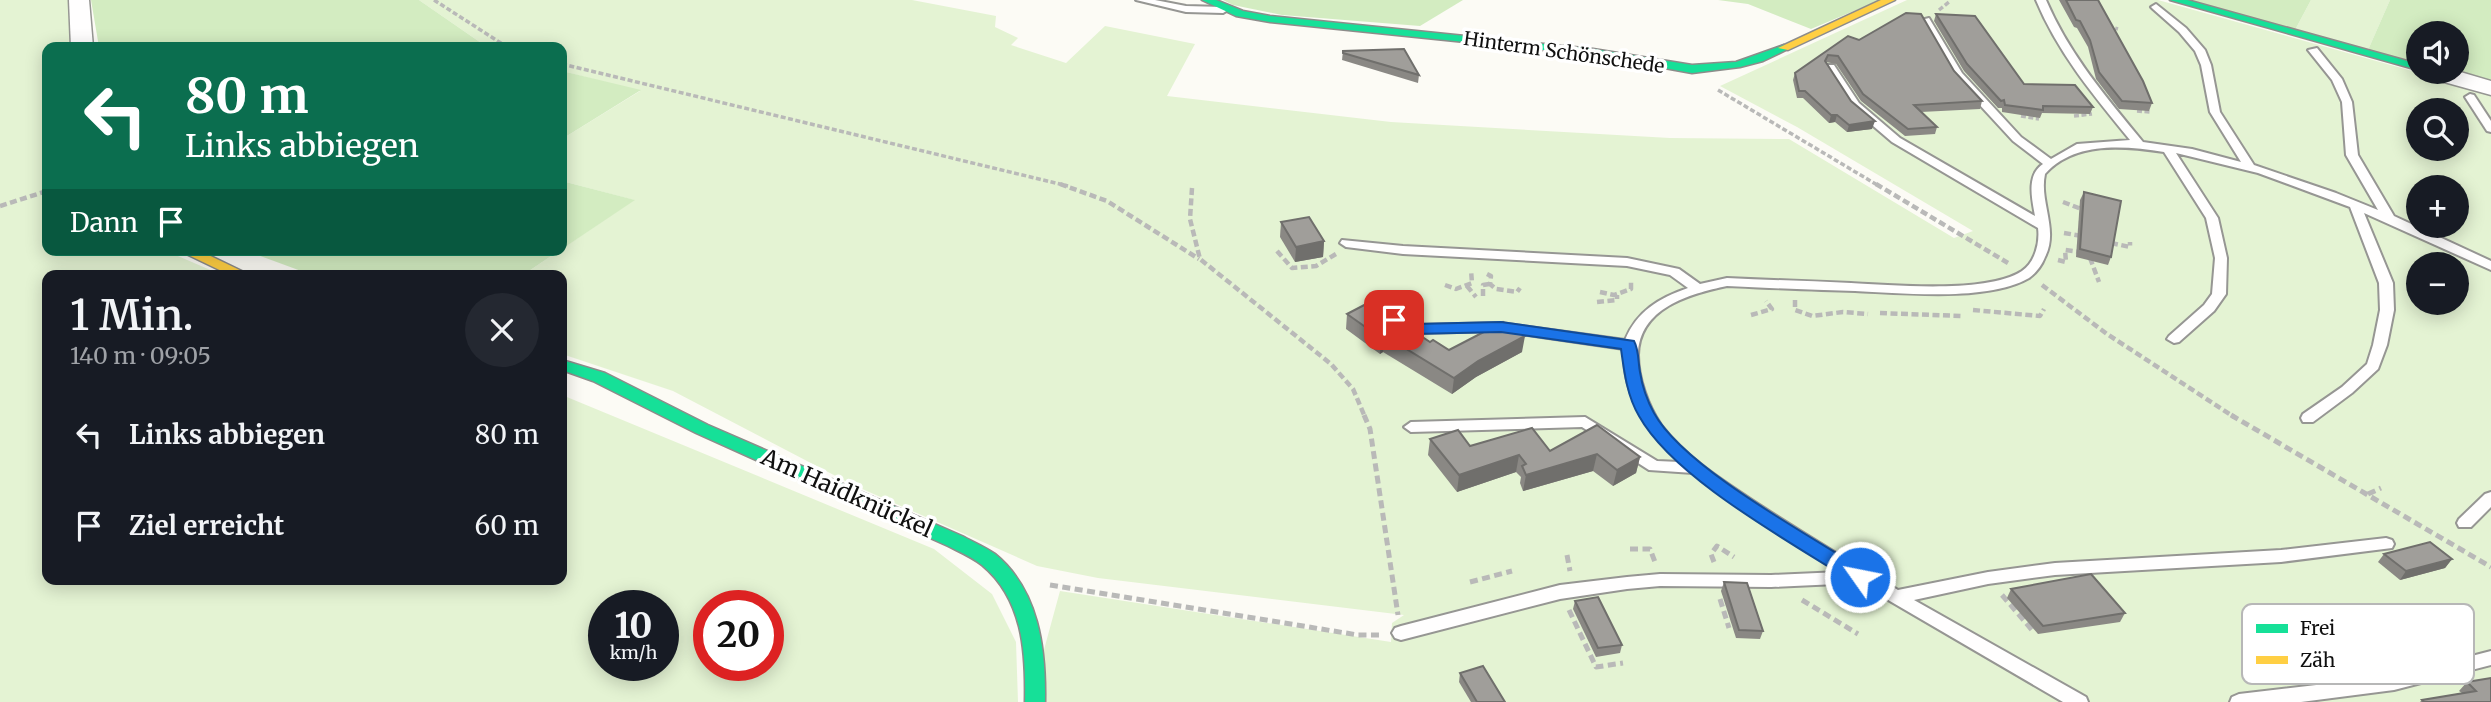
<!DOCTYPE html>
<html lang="de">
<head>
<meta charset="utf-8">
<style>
	body { margin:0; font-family:Merriweather,serif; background:#242831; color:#f1f3f6; height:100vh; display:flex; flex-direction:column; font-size:26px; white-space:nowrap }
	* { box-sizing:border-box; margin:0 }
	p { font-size:23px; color:#9ea1a6 }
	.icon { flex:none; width:38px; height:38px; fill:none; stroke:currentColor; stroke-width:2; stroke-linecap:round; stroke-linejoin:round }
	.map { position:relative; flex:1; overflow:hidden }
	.sheet { position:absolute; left:42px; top:270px; width:525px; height:315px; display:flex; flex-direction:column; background:#171b24; border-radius:14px; box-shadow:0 4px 18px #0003 }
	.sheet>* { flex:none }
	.top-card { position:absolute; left:42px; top:42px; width:525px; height:214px; border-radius:14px; box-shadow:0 4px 18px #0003; background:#0b6e4f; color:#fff; overflow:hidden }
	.controls { position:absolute; left:2406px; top:21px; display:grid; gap:14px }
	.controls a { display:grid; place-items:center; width:63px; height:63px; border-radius:50%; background:#171b24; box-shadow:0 4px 18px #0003; font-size:35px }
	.speed { position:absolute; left:588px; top:590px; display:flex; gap:14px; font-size:35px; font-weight:700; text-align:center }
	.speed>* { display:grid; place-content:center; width:91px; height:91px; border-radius:50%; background:#171b24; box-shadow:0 4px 18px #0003; line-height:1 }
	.speed small { font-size:18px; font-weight:400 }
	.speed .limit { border:10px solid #d22; background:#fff; color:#111 }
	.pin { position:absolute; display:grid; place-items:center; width:60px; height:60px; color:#fff; margin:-30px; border-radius:14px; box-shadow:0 4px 10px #0006 }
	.me { position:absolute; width:77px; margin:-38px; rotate:303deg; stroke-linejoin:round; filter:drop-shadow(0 0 5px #0008) }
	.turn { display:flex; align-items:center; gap:24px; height:147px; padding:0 28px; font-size:32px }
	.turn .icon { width:91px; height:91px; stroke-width:2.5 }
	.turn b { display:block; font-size:49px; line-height:60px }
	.then { display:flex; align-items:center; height:66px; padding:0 28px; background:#0003; gap:14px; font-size:26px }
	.round { display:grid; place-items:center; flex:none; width:74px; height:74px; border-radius:37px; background:#242831 }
	.overview { display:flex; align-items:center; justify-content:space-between; height:119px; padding:0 28px }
	h1 { font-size:42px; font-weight:600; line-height:52px }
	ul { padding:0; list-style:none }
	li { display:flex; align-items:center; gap:21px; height:91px; padding:0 28px }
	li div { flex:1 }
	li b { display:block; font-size:26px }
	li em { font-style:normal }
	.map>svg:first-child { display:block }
	.green { fill:#e4f3d3; fill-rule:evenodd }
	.forest { fill:#d3ecc1 }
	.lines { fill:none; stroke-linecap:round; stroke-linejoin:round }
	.lane-casing { stroke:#969693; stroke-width:4 }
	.street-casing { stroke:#969693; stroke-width:3 }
	.fast-casing { stroke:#8d8c8a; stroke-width:3 }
	.slow-casing { stroke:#8d8c8a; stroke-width:3 }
	.path-far2 { stroke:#b9b9b8; stroke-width:3.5; stroke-dasharray:5 2.5; stroke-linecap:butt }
	.path-far1 { stroke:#b9b9b8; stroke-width:4.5; stroke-dasharray:7 3.5; stroke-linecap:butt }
	.path { stroke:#b9b9b8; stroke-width:5; stroke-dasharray:8 4.5; stroke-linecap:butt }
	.lane { fill:#fffefe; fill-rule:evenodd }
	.street { fill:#fffefe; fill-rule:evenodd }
	.fast { fill:#16e098; fill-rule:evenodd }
	.slow { fill:#ffcf43; fill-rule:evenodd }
	.wall { fill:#8a8884 }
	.shaded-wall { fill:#706f6c }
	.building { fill:#a09e9a; stroke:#706f6c; stroke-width:2 }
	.route { fill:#1a73e8; stroke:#114b97; stroke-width:2 }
	.labels { text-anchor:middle; stroke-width:7; stroke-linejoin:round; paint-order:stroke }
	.far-street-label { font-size:19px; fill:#101010; stroke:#fff }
	.street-label { font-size:23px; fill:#101010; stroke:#fff }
	.key { fill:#fff; stroke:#b7b7b7; stroke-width:2 }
	.key-label { font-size:19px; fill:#101010 }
</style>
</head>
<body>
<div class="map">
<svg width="2491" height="702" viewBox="0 0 2491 702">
	<rect width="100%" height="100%" fill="#fcfbf5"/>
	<g class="green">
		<path d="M0,0H68L73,47H47V250H164L222,275H47V579H562V395L934,549L992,594L1016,642L1018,702H0ZM604,606H663V665H604ZM709,606H768V665H709Z"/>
		<path d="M419,0H912L996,16L995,27L1018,38L1011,45L1066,63L1105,26L1195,44L1167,96L1391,122L1670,138L1789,139L1954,238L1973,231L1797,127L1720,86L1907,0H2158L2491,93V702H1038L1042,657L1060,591L1391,642L1392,623L1404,615L1098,578L1037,566L851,484L673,391L562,354V275H523L634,200L562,181V139L640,91L562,71V47H487ZM2418,110H2457V149H2418ZM2418,187H2457V226H2418ZM2418,264H2457V303H2418Z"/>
		<path d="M2311,0H2390L2368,50L2295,30Z"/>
	</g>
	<g class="forest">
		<path d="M91,0H419L487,47H99Z"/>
		<path d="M1223,0H1463L1420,26L1282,15L1233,5Z"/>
		<path d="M1718,0H1880L1811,29L1748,4Z"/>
		<path d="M2187,0H2311L2295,30Z"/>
		<path d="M2390,0H2491V84L2457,72V33H2418V64L2368,50Z"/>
		<path d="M562,71L641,90L562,139Z"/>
		<path d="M562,181L635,200L562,249Z"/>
		<path d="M244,250H560L523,275H312Z"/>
	</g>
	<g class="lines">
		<defs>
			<g id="lane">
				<path d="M1136,0H1155L1186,6L1223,7L1228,10L1223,13L1186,12Z"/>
				<path d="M2036,0H2046C2069,54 2106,97 2143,142L2192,149L2241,162L2210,112L2201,65L2195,51L2179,32L2153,9L2151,7L2156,4L2186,28L2205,50L2211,65L2220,112L2254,165L2336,193L2378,210L2346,155L2342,102L2332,80L2308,50L2317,48L2342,79L2352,102L2358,155L2394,216L2491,261V270L2364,213L2393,283L2394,310L2387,345L2378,369L2352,393L2313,422H2303L2301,418L2303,414L2342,387L2367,364L2373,345L2380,310L2379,283L2350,207L2258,173L2176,153L2218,218L2227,258L2226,294L2214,311L2179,342L2174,343L2167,339L2169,336L2204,305L2212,294L2215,258L2206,218L2164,152C2124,146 2075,141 2045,174C2039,202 2059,230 2045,257C2042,265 2036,273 2029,278C1988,302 1901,293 1855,291C1812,290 1770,288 1727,286C1689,294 1639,308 1638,355C1638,378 1648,406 1661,425C1687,459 1726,483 1761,506C1806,535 1852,563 1898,590L1988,572L2055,563L2281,550L2386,538L2392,540L2394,544L2392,548L2281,562L2055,575L1988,584L1914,600L2086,697L2088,702H2063L1859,583L1771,587L1660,586L1627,589L1560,599L1401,640L1395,638L1392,633L1395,628L1401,626L1560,585L1627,577L1660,574L1771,575L1840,572L1737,505L1693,473L1649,470L1582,427L1411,432L1404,427L1411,422L1585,417L1657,461L1680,462C1647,433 1622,394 1624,349L1501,331L1413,333L1382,318L1389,314L1415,325L1501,323L1625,340C1637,311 1659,298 1688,288L1670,275L1627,266L1403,254L1346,247L1340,243L1342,240L1403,246L1627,258L1679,269L1700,284L1727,278C1768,280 1810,281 1851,283C1893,285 1987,294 2022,271C2035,262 2040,243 2038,228L1892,142L1851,107L1825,67L1826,65H1834L1859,103L1900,138L2035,216C2032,199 2026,175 2043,164L2013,141L1954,77L1921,20L1929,18L1962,73L2021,137L2051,159L2077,144L2130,140C2094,96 2058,53 2036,0Z"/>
				<path d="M2470,94L2474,95L2491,121V132L2487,131L2465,97Z"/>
				<path d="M2491,492V507L2471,527H2459L2457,523L2459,519L2485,494Z"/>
				<path d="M2491,651V665L2394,690L2301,702H2230L2232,697L2239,694L2394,676Z"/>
			</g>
			<g id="street">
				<path d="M69,0H89L93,47H71Z"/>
				<path d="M2457,71L2491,81V95L2426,77L2423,72Z"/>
			</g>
			<g id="fast">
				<path d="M1202,0H1216L1243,11L1270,16L1593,49L1692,65L1736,62L1784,45L1790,48L1763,61L1740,67L1692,73L1593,55L1270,22L1236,16Z"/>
				<path d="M2170,0H2187L2418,64V70Z"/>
				<path d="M562,360L605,373L708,425L962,536C973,542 985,547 995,554C1039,590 1046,649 1045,702H1025C1026,652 1023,599 982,565C972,557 960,552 948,546L696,433L593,381L562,370Z"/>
			</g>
			<g id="slow">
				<path d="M1881,0H1895L1788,50L1778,48Z"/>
				<path d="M178,250H198L250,275H230Z"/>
			</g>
		</defs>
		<use href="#lane" class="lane-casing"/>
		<use href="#street" class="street-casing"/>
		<use href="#fast" class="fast-casing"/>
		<use href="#slow" class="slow-casing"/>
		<g class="path-far2">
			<path d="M434,0L507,47"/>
			<path d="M1939,10L1949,2"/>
			<path d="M2108,26L2118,29"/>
			<path d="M562,64L1068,186"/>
			<path d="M1718,90L1879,186"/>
			<path d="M2137,111L2150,112"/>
			<path d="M2021,116L2039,119"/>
			<path d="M2074,116L2092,114"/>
		</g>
		<g class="path-far1">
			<path d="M1060,184L1107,201L1199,259"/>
			<path d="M1876,184L2008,263"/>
			<path d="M1192,188L1190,219L1200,259L1331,364L1353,389L1365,417"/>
			<path d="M2063,202L2084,210"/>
			<path d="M0,206L47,191"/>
			<path d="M2064,233L2082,236"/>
			<path d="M2111,243L2130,247V242"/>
			<path d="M1277,251L1292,268L1316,266L1336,254"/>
			<path d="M2090,258L2099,282"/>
			<path d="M2058,260L2066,262L2065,250L2081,252"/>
			<path d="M1487,274L1491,276L1490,284L1496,289L1517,292L1520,288"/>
			<path d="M1445,285L1456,289L1472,283L1471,270"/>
			<path d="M2042,285L2107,334L2234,417"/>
			<path d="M1467,286L1476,297"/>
			<path d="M1600,292L1614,295L1631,289V282"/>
			<path d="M1483,296V285L1490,284"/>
			<path d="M1795,300V310L1812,316L1843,312L1868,314"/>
			<path d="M1597,302L1617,300V295"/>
			<path d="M1973,310L2040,316L2044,309"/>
			<path d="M1880,313L1962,316"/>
			<path d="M1751,315L1772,309L1766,301"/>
		</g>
		<g class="path">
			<path d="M1364,415L1370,429L1398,615"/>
			<path d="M2231,415L2491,567"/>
			<path d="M2368,494L2381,488"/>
			<path d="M1630,549H1650L1655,562"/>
			<path d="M1567,555L1570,571"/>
			<path d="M1714,562L1711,554L1717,546L1734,557"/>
			<path d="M1470,582L1512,571"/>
			<path d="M1050,585L1358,635H1383"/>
			<path d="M2002,595L2032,630"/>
			<path d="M1720,599L1729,628"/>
			<path d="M1802,600L1858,634"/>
			<path d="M1569,610L1596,667L1623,663"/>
		</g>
		<use href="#lane" class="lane"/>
		<use href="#street" class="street"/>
		<use href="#fast" class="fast"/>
		<use href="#slow" class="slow"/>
	</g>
	<g class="wall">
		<path d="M2059,0H2098L2152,103L2149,111L2119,109L2096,79L2088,47L2077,28L2074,27Z"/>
		<path d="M1936,14L2024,84L2093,107L2090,114L2042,113L2040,118L2002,112V108H1998L1964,71L1934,21Z"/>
		<path d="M1848,36L1954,71L1982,101L1980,109L1921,112L1937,127L1935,134L1905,136L1861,101L1836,64L1826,62L1851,101L1872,129L1847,132L1835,122L1829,123L1803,98H1797L1793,80L1795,73Z"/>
		<path d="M1343,51L1419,75L1418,83L1342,60Z"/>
		<path d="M2084,192L2111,257L2108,265L2076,257L2080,200Z"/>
		<path d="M1281,222L1324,241L1323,257L1295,262L1280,237Z"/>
		<path d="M1347,314L1449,350L1522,352L1476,377L1452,394L1383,352L1380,354L1346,329Z"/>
		<path d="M1430,439L1470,446L1640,457L1636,473L1613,486L1593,471L1523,491L1520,483L1521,477L1516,472L1457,492L1428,455Z"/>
		<path d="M2384,554L2452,559L2445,568L2400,580L2378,562Z"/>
		<path d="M1724,582L1763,631L1760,639L1736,638L1721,591Z"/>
		<path d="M2011,589L2125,613L2120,622L2038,634L2007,598Z"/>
		<path d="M1575,601L1622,645L1620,653L1596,657L1573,609Z"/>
		<path d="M1460,673L1505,702H1471L1459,682Z"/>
		<path d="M2467,682L2491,702H2420L2422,700L2462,693L2459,691Z"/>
	</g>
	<g class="shaded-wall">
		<path d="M1831,115H1837L1835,122L1829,123Z"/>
		<path d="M1875,121L1872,129L1847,132L1849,125Z"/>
		<path d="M1324,241L1323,257L1295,262L1296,247Z"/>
		<path d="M1385,336L1383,352L1380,354L1381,338Z"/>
		<path d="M1525,336L1522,352L1476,377L1452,394L1454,378L1478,361Z"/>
		<path d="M1597,454L1593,471L1523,491L1526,475Z"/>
		<path d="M1519,455L1516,472L1457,492L1459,475Z"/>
		<path d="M1640,457L1636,473L1613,486L1617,470Z"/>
		<path d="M2452,559L2445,568L2400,580L2406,571Z"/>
	</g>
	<g class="building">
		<path d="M2066,0H2098L2143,81L2152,103L2122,101L2099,72L2090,40L2080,21L2076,20Z"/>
		<path d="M1906,13L1921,14L1954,71L1982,101L1914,105L1937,127L1908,129L1863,94L1838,56L1828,55L1825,61L1851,101L1875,121L1849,125L1837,115H1831L1805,91H1799L1795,73L1848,36L1859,40Z"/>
		<path d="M1936,14L1975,16L2024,84L2075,85L2093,107L2043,106V110L2005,105L2004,100L2001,101L1967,64Z"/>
		<path d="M1404,49L1419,75L1343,53V51Z"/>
		<path d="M2084,192L2121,201L2111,257L2080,249Z"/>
		<path d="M1309,217L1324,241L1296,247L1281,222Z"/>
		<path d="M1370,302L1430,342L1433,340L1449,350L1503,322L1525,336L1478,361L1454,378L1385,336L1381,338L1347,314Z"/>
		<path d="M1597,425L1640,457L1617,470L1597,454L1526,475L1522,466L1526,464L1519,455L1459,475L1430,439L1458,430L1470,446L1532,428L1550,451Z"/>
		<path d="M2430,542L2452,559L2406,571L2384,554Z"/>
		<path d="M2091,574L2125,613L2043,626L2011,589Z"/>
		<path d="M1724,582L1747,583L1763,631L1739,630Z"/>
		<path d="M1598,597L1622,645L1598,648L1575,601Z"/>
		<path d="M1483,666L1505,702H1477L1460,673Z"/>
		<path d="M2491,678V702H2424L2422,700L2476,691L2467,682Z"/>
	</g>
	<path class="route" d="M1394,316L1415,324L1501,322L1634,341C1639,350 1638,362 1640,372C1642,385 1648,402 1654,413C1684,468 1811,536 1867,572L1869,577L1867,582L1860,584L1853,582C1791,542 1674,479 1639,416C1627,396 1624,371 1621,349L1501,332L1413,334L1388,324L1386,320L1388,317Z"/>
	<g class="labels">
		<g class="far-street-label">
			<text transform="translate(1564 52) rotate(8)" y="7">Hinterm Schönschede</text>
		</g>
		<g class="street-label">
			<text transform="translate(847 493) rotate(24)" y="8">Am Haidknückel</text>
		</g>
	</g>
	<rect x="2242" y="604" width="232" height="80" rx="10" class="key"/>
	<rect x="2256" y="624" width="32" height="9" fill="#16e098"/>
	<rect x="2256" y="656" width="32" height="8" fill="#ffcf43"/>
	<g class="key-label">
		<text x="2300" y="635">Frei</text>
		<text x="2300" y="667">Zäh</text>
	</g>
</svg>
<div class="controls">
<a><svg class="icon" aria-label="sound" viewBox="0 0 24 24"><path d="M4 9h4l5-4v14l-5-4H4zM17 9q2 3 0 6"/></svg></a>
<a><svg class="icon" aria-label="search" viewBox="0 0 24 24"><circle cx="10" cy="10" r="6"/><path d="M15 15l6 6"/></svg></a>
<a>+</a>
<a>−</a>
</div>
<div class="speed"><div>10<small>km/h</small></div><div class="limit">20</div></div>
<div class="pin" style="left:1394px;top:320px;background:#d93025"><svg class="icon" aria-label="arrive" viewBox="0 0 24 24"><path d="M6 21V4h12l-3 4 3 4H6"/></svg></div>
<svg class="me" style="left:1860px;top:577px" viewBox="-20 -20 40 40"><circle r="17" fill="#1a73e8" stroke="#fff" stroke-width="3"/><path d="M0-11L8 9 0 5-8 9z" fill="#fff"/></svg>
<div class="top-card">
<div class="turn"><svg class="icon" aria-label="left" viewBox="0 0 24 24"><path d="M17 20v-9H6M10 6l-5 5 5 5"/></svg><div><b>80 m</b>Links abbiegen</div></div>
<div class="then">Dann<svg class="icon" aria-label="arrive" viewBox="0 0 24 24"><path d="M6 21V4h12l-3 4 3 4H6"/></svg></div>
</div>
<section class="sheet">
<div class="overview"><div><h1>1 Min.</h1><p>140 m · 09:05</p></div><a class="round"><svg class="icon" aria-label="close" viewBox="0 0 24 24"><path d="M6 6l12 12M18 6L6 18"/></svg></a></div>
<ul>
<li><svg class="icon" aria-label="left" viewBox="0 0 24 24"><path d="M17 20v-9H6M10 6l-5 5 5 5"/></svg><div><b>Links abbiegen</b></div><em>80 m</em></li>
<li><svg class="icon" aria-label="arrive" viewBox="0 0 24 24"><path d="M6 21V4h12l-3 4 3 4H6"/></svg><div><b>Ziel erreicht</b></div><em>60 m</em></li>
</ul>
</section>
</div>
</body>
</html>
